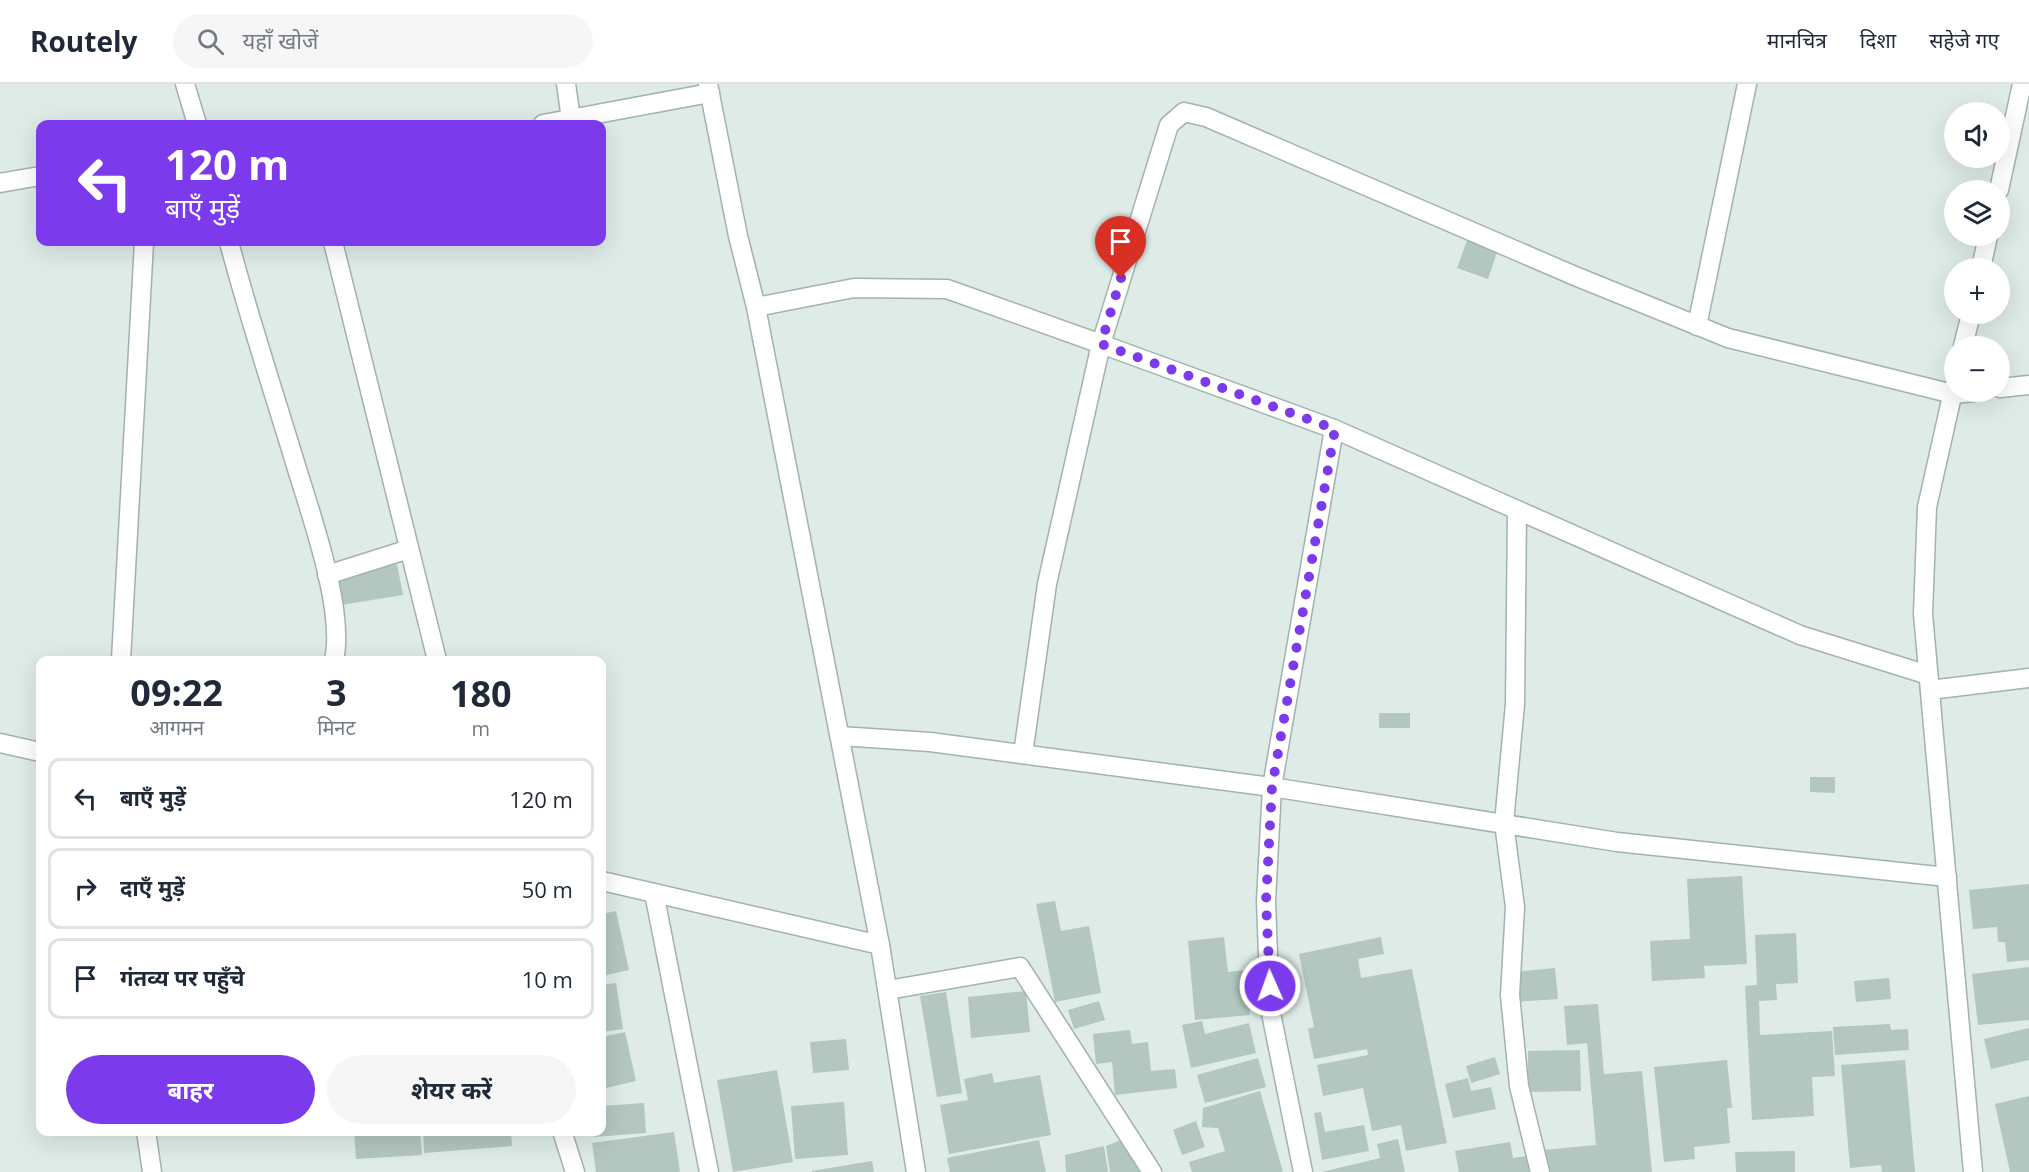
<!DOCTYPE html>
<html lang="hi">
<head>
<meta charset="utf-8">
<style>
	body { margin:0; font-family:"Open Sans","Noto Sans Devanagari",sans-serif; background:#f6f6f7; color:#1f2937; height:100vh; display:flex; flex-direction:column; font-size:22px; white-space:nowrap }
	* { box-sizing:border-box; margin:0 }
	p { font-size:20px; color:#747a83 }
	.icon { flex:none; width:33px; height:33px; fill:none; stroke:currentColor; stroke-width:2; stroke-linecap:round; stroke-linejoin:round }
	.map { position:relative; flex:1; overflow:hidden }
	.side { position:absolute; left:36px; top:572px; width:570px; height:480px; display:flex; flex-direction:column; background:#fff; border-radius:12px; box-shadow:0 6px 24px #0002 }
	.side>* { flex:none }
	.hud { position:absolute; left:36px; top:36px; width:570px; height:126px; border-radius:12px; box-shadow:0 6px 24px #0002; background:#7c3aed; color:#fff; overflow:hidden }
	.controls { position:absolute; left:1944px; top:18px; display:grid; gap:12px }
	.controls a { display:grid; place-items:center; width:66px; height:66px; border-radius:50%; background:#fff; box-shadow:0 6px 24px #0002; font-size:30px }
	.pin { position:absolute; display:grid; place-items:center; width:51px; height:51px; color:#fff; margin:-62px -26px; border-radius:50% 50% 50% 0; rotate:-45deg; box-shadow:0 0 6px #0007 }
	.pin .icon { rotate:45deg }
	.me { position:absolute; width:66px; margin:-33px; rotate:358deg; stroke-linejoin:round; filter:drop-shadow(0 0 4px #0008) }
	.turn { display:flex; align-items:center; gap:21px; height:126px; padding:0 30px; font-size:27px }
	.turn .icon { width:78px; height:78px; stroke-width:2.5 }
	.turn b { display:block; font-size:42px; line-height:51px }
	.eta { display:flex; justify-content:space-evenly; align-items:center; height:102px; text-align:center }
	.eta b { font-size:36px; font-weight:700; line-height:42px }
	.cta { display:flex; gap:12px; margin-top:auto; padding:12px 30px }
	.cta a { flex:1; height:69px; border-radius:36px; background:#7c3aed; color:#fff; font-size:24px; font-weight:700; line-height:69px; text-align:center }
	.cta a+a { background:#f6f6f7; color:#1f2937 }
	ul { padding:0; list-style:none }
	li { display:flex; align-items:center; gap:18px; height:81px; margin:0 12px 9px; padding:0 18px; border:3px solid #e0e1e3; border-radius:12px }
	li div { flex:1 }
	li b { display:block; font-size:22px }
	li em { font-style:normal }
	header { display:flex; align-items:center; gap:36px; box-sizing:border-box; height:84px; padding:0 30px; background:#fff; border-bottom:2px solid #e0e1e3 }
	header strong { font-size:28px }
	nav { display:flex; gap:33px; margin-inline-start:auto; font-size:21px }
	.search { width:420px; height:54px; background:#f6f6f7; display:flex; align-items:center; gap:15px; box-sizing:border-box; padding:0 21px; border-radius:33px; color:#747a83; font-size:22px }
	.map>svg:first-child { display:block }
	.building { fill:#b3c6bf }
	.lines { fill:none; stroke-linecap:round; stroke-linejoin:round }
	.minor-casing { stroke:#a1b3ae; stroke-width:21 }
	.minor { stroke:#fff; stroke-width:18 }
	.route { stroke:#7c3aed; stroke-width:10; stroke-dasharray:0 18 }
</style>
</head>
<body>
<header>
<strong>Routely</strong>
<div class="search"><svg class="icon" aria-label="search" viewBox="0 0 24 24"><circle cx="10" cy="10" r="6"/><path d="M15 15l6 6"/></svg>यहाँ खोजें</div>
<nav><a>मानचित्र</a><a>दिशा</a><a>सहेजे गए</a></nav>
</header>
<div class="map">
<svg width="2029" height="1088" viewBox="0 0 2029 1088">
	<rect width="100%" height="100%" fill="#deebe6"/>
	<g class="building">
		<path d="M1469,151L1499,162L1488,195L1457,184Z"/>
		<path d="M397,480L403,511L341,521L336,491Z"/>
		<rect x="1379" y="629" width="31" height="15"/>
		<path d="M1810,693H1835V709L1810,708Z"/>
		<path d="M1742,792L1747,880L1704,882L1705,894L1652,897L1650,857L1690,855L1687,795Z"/>
		<path d="M2029,800V876L2007,878L2005,858H1998L1997,843L1973,845L1969,806Z"/>
		<path d="M1055,817L1061,847L1089,842L1101,909L1055,918L1036,820Z"/>
		<path d="M616,827L629,886L602,892V830Z"/>
		<path d="M1796,849L1798,899L1776,900L1777,916L1759,917L1760,951L1832,947L1835,992L1812,993L1814,1032L1752,1036L1745,902L1757,901L1755,851Z"/>
		<path d="M1224,853L1228,888L1246,886L1250,931L1195,936L1188,857Z"/>
		<path d="M1381,853L1384,870L1358,875L1361,894L1412,885L1447,1059L1406,1067L1401,1041L1372,1047L1363,1004L1323,1012L1317,981L1368,971L1367,965L1314,975L1308,945L1314,943L1299,870Z"/>
		<path d="M2029,883V936L1978,941L1972,890Z"/>
		<path d="M1555,884L1558,915L1514,918L1512,888Z"/>
		<path d="M1889,894L1891,915L1856,918L1854,897Z"/>
		<path d="M616,899L623,945L602,948V901Z"/>
		<path d="M1026,907L1030,948L971,954L968,913Z"/>
		<path d="M946,908L962,1009L937,1013L920,912Z"/>
		<path d="M1099,917L1105,936L1074,945L1068,926Z"/>
		<path d="M1598,920L1604,990L1642,987L1652,1088H1546L1544,1066L1596,1061L1587,959L1567,961L1564,922Z"/>
		<path d="M1202,937L1205,950L1249,939L1256,969L1191,984L1182,941Z"/>
		<path d="M1890,940L1891,946L1908,945L1909,966L1835,971L1833,943Z"/>
		<path d="M2029,944V976L1991,985L1984,955Z"/>
		<path d="M1130,946L1132,960L1148,958L1151,987L1175,985L1177,1004L1115,1011L1112,978L1096,980L1093,950Z"/>
		<path d="M625,948L636,997L602,1005V953Z"/>
		<path d="M846,955L849,986L813,989L810,958Z"/>
		<path d="M1580,966L1581,1007L1528,1008V967Z"/>
		<path d="M1495,973L1500,990L1471,999L1466,982Z"/>
		<path d="M1258,974L1266,1003L1205,1019L1197,991Z"/>
		<path d="M1727,976L1732,1024H1727L1730,1059L1694,1063L1695,1075L1664,1078L1654,983Z"/>
		<path d="M1905,976L1915,1088H1882L1881,1081L1850,1084L1841,981Z"/>
		<path d="M777,986L793,1078L733,1088L717,996Z"/>
		<path d="M992,989L994,999L1040,991L1051,1051L949,1070L940,1021L968,1016L964,995Z"/>
		<path d="M1468,994L1471,1007L1491,1003L1496,1025L1453,1034L1445,1000Z"/>
		<path d="M1260,1007L1283,1088H1192L1189,1078L1225,1067L1218,1044L1202,1043L1203,1024Z"/>
		<path d="M2029,1012V1088H2010L1995,1020Z"/>
		<path d="M844,1018L848,1071L795,1075L791,1022Z"/>
		<path d="M644,1019L646,1049L594,1053V1047H602V1022Z"/>
		<path d="M1321,1028L1325,1048L1364,1041L1369,1067L1322,1076L1314,1029Z"/>
		<path d="M1196,1037L1205,1063L1182,1071L1173,1046Z"/>
		<path d="M354,1047H420L422,1071L356,1075Z"/>
		<path d="M423,1047H511L512,1062L424,1069Z"/>
		<path d="M674,1048L680,1088H596L592,1059Z"/>
		<path d="M1126,1054L1145,1088H1110L1106,1062Z"/>
		<path d="M1398,1055L1405,1088H1322L1380,1074L1377,1060Z"/>
		<path d="M1039,1056L1046,1088H950L947,1074Z"/>
		<path d="M1510,1058L1513,1074L1526,1072L1529,1088H1459L1455,1067Z"/>
		<path d="M1104,1062L1108,1088H1066L1065,1071Z"/>
		<path d="M1795,1067V1088H1736L1735,1068Z"/>
		<path d="M872,1077L874,1088H812V1087Z"/>
	</g>
	<g class="lines">
		<defs>
			<g id="minor">
				<path d="M185,0L197,40"/>
				<path d="M566,0L571,35"/>
				<path d="M708,0L738,152L756,223L880,861"/>
				<path d="M543,40L710,9"/>
				<path d="M0,99L40,92"/>
				<path d="M1999,106L2022,0"/>
				<path d="M229,158C249,234 274,309 297,385C312,434 345,527 334,576"/>
				<path d="M333,158L437,576"/>
				<path d="M1981,184L1988,152"/>
				<path d="M756,223L854,204L947,205L1101,260L1169,41L1184,28L1206,33L1575,192L1728,254L1953,310L1975,308"/>
				<path d="M1697,242L1747,0"/>
				<path d="M1963,262L1971,230"/>
				<path d="M1954,303L1927,423L1923,530L1973,1088"/>
				<path d="M2000,304L2029,301"/>
				<path d="M1517,426L1515,620L1504,739L1515,823L1510,911L1519,1002L1540,1088"/>
				<path d="M327,491L409,465"/>
				<path d="M121,576L144,158"/>
				<path d="M1930,606L2029,594"/>
				<path d="M840,652L930,658L1272,703L1334,345L1800,551L1928,591"/>
				<path d="M0,659L40,668"/>
				<path d="M1023,670L1047,500L1101,260L1334,345"/>
				<path d="M602,797L880,861L916,1088"/>
				<path d="M654,809L709,1088"/>
				<path d="M888,906L1020,883L1152,1088"/>
				<path d="M146,1047L152,1088"/>
				<path d="M562,1047L575,1088"/>
				<path d="M1303,1088L1270,924L1266,817L1272,703L1617,758L1947,793"/>
			</g>
		</defs>
		<use href="#minor" class="minor-casing"/>
		<use href="#minor" class="minor"/>
	</g>
	<g class="lines">
		<path class="route" d="M1121,194L1101,260L1335,345L1272,703L1266,817L1270,902"/>
	</g>
</svg>
<div class="controls">
<a><svg class="icon" aria-label="sound" viewBox="0 0 24 24"><path d="M4 9h4l5-4v14l-5-4H4zM17 9q2 3 0 6"/></svg></a>
<a><svg class="icon" aria-label="layers" viewBox="0 0 24 24"><path d="M12 4l9 5-9 5-9-5zM3 14l9 5 9-5"/></svg></a>
<a>+</a>
<a>−</a>
</div>
<div class="pin" style="left:1121px;top:194px;background:#d93025"><svg class="icon" aria-label="arrive" viewBox="0 0 24 24"><path d="M6 21V4h12l-3 4 3 4H6"/></svg></div>
<svg class="me" style="left:1270px;top:902px" viewBox="-20 -20 40 40"><circle r="17" fill="#7c3aed" stroke="#fff" stroke-width="3"/><path d="M0-11L8 9 0 5-8 9z" fill="#fff"/></svg>
<div class="hud">
<div class="turn"><svg class="icon" aria-label="left" viewBox="0 0 24 24"><path d="M17 20v-9H6M10 6l-5 5 5 5"/></svg><div><b>120 m</b>बाएँ मुड़ें</div></div>
</div>
<section class="side">
<div class="eta">
<div><b>09:22</b><p>आगमन</p></div>
<div><b>3</b><p>मिनट</p></div>
<div><b>180</b><p>m</p></div>
</div>
<ul>
<li><svg class="icon" aria-label="left" viewBox="0 0 24 24"><path d="M17 20v-9H6M10 6l-5 5 5 5"/></svg><div><b>बाएँ मुड़ें</b></div><em>120 m</em></li>
<li><svg class="icon" aria-label="right" viewBox="0 0 24 24"><path d="M7 20v-9h11M14 6l5 5-5 5"/></svg><div><b>दाएँ मुड़ें</b></div><em>50 m</em></li>
<li><svg class="icon" aria-label="arrive" viewBox="0 0 24 24"><path d="M6 21V4h12l-3 4 3 4H6"/></svg><div><b>गंतव्य पर पहुँचे</b></div><em>10 m</em></li>
</ul>
<div class="cta"><a>बाहर</a><a>शेयर करें</a></div>
</section>
</div>
</body>
</html>
